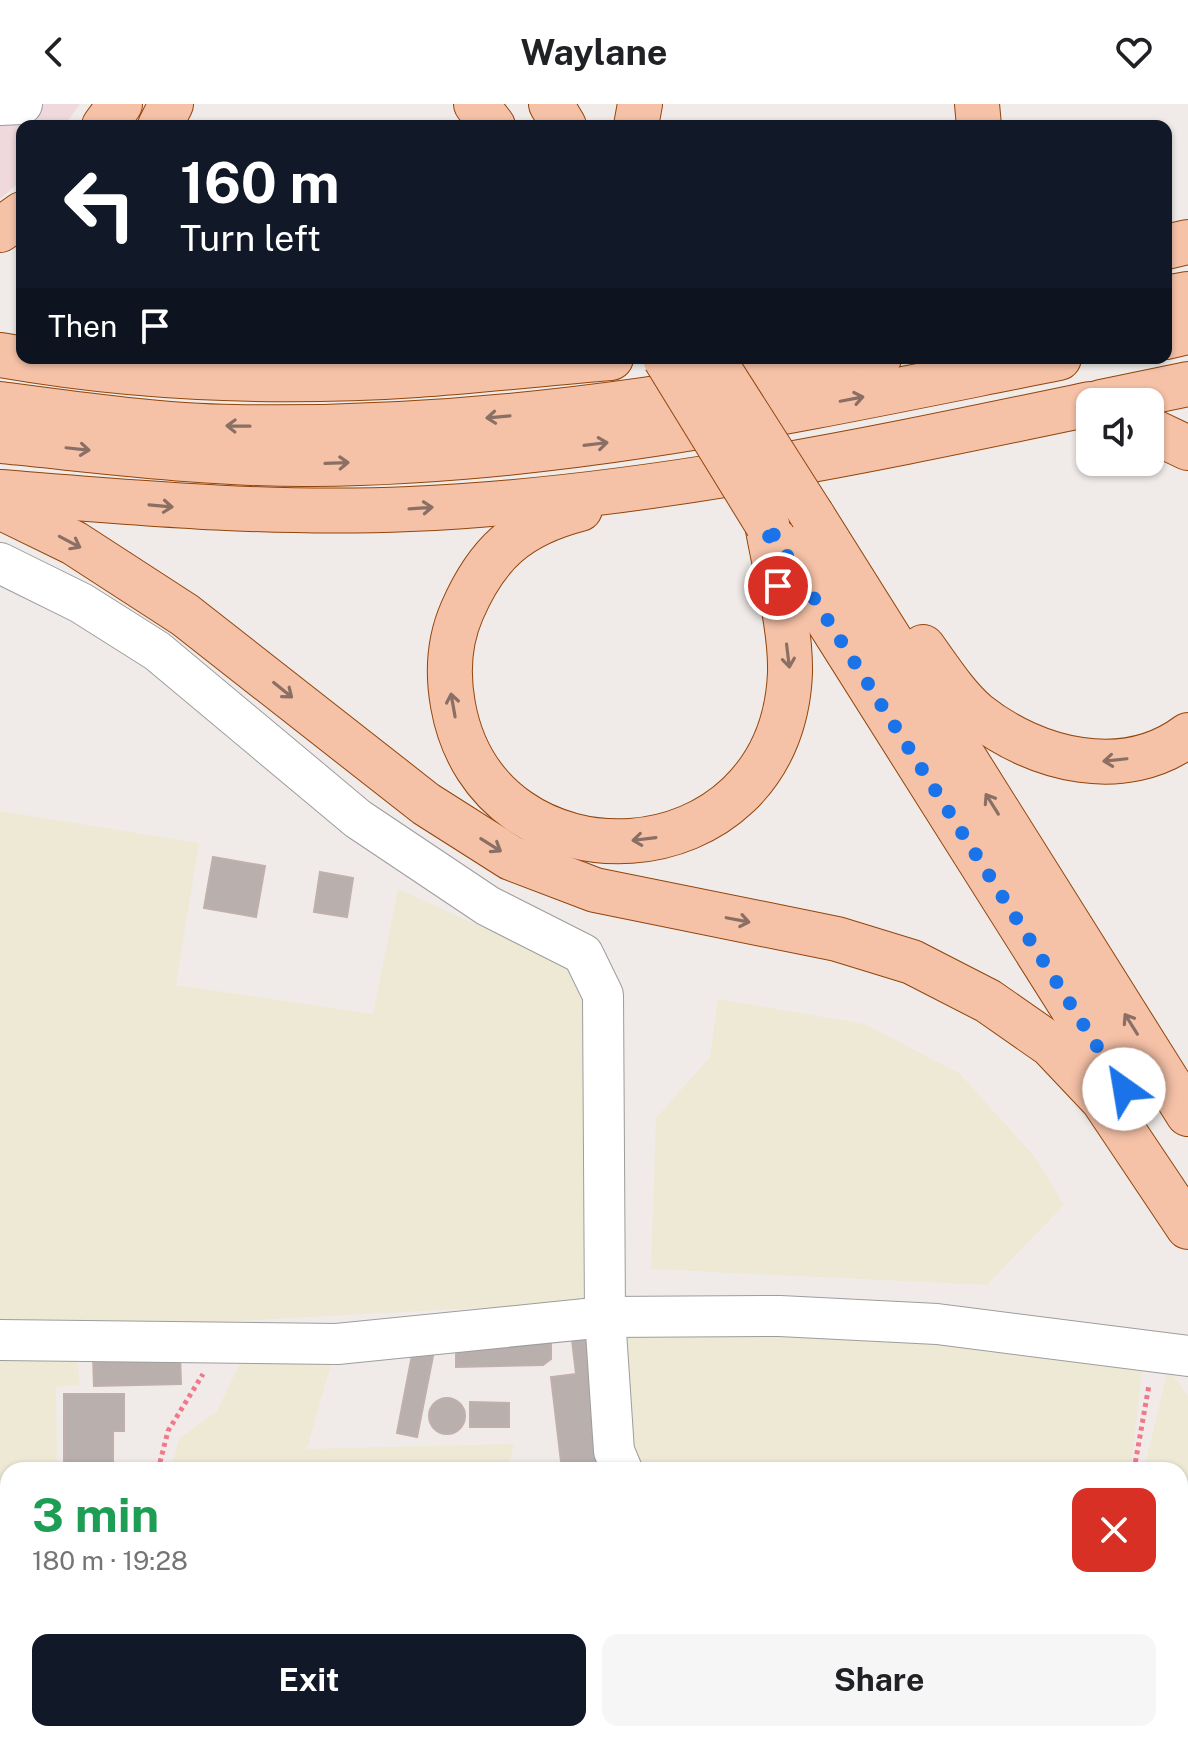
<!DOCTYPE html>
<html lang="en">
<head>
<meta charset="utf-8">
<style>
	body { margin:0; font-family:"Public Sans",sans-serif; background:#f6f6f6; color:#202124; height:100vh; display:flex; flex-direction:column; font-size:30px; white-space:nowrap }
	* { box-sizing:border-box; margin:0 }
	p { font-size:26px; color:#757577 }
	.icon { flex:none; width:44px; height:44px; fill:none; stroke:currentColor; stroke-width:2; stroke-linecap:round; stroke-linejoin:round }
	.map { position:relative; flex:1; overflow:hidden }
	.sheet { position:absolute; left:0px; top:1358px; width:1188px; height:280px; display:flex; flex-direction:column; background:#fff; border-radius:24px 24px 0 0; box-shadow:0 2px 6px #0004 }
	.sheet>* { flex:none }
	.guide { position:absolute; left:16px; top:16px; width:1156px; height:244px; border-radius:16px; box-shadow:0 2px 6px #0004; background:#111827; color:#fff; overflow:hidden }
	.controls { position:absolute; left:1076px; top:284px; display:grid; gap:16px }
	.controls a { display:grid; place-items:center; width:88px; height:88px; border-radius:16px; background:#fff; box-shadow:0 2px 6px #0004; font-size:40px }
	.pin { position:absolute; display:grid; place-items:center; width:68px; height:68px; color:#fff; margin:-34px; border:4px solid #fff; border-radius:50%; box-shadow:0 2px 8px #0007 }
	.me { position:absolute; width:88px; margin:-44px; rotate:328deg; stroke-linejoin:round; filter:drop-shadow(0 0 6px #0008) }
	.turn { display:flex; align-items:center; gap:28px; height:168px; padding:0 32px; font-size:36px }
	.turn .icon { width:104px; height:104px; stroke-width:2.5 }
	.turn b { display:block; font-size:56px; line-height:68px }
	.then { display:flex; align-items:center; height:76px; padding:0 32px; background:#0003; gap:16px; font-size:30px }
	.round { display:grid; place-items:center; flex:none; width:84px; height:84px; border-radius:16px; background:#f6f6f6 }
	.head { display:flex; align-items:center; justify-content:space-between; height:136px; padding:0 32px }
	h1 { font-size:48px; font-weight:700; line-height:60px; color:#1e9e55 }
	.action { display:flex; gap:16px; margin-top:auto; padding:16px 32px }
	.action a { flex:1; height:92px; border-radius:16px; background:#111827; color:#fff; font-size:32px; font-weight:700; line-height:92px; text-align:center }
	.action a+a { background:#f6f6f6; color:#202124 }
	header { display:flex; justify-content:space-between; align-items:center; height:104px; padding:0 32px; background:#fff; font-size:36px; font-weight:700 }
	.map>svg:first-child { display:block }
	.commercial { fill:#efd9dd }
	.farmland { fill:#ede9d5 }
	.building { fill:#b9b0ad; stroke:#c1afab; stroke-width:2 }
	.lines { fill:none; stroke-linecap:round; stroke-linejoin:round }
	.minor-casing { stroke:#9d9d9d; stroke-width:42 }
	.major-casing { stroke:#91450b; stroke-width:46 }
	.path { stroke:#f07989; stroke-width:5; stroke-dasharray:4 4; stroke-linecap:butt }
	.minor { stroke:#fff; stroke-width:40 }
	.major { stroke:#f5c1a7; stroke-width:44 }
	.major-bridge-casing { stroke:#91450b; stroke-width:46; stroke-linecap:butt }
	.major-bridge { stroke:#f5c1a7; stroke-width:44 }
	.oneway { stroke:#8a7064 }
	.route { stroke:#1a73e8; stroke-width:14; stroke-dasharray:0 25.2 }
</style>
</head>
<body>
<header><svg class="icon" aria-label="back" viewBox="0 0 24 24"><path d="M15 5l-7 7 7 7"/></svg>Waylane<svg class="icon" aria-label="heart" viewBox="0 0 24 24"><path d="M12 20l-8-8c-3-5 5-10 8-4 3-6 11-1 8 4z"/></svg></header>
<div class="map">
<svg width="1188" height="1638" viewBox="0 0 1188 1638">
	<rect width="100%" height="100%" fill="#f0ebe8"/>
	<path class="commercial" d="M0,0H80L64,22H22V76L0,95Z"/>
	<g class="farmland">
		<path d="M0,707L199,739L176,881L373,910L398,785L568,862L586,901L591,1198L104,1224L0,1221Z"/>
		<path d="M718,895L864,920L959,969L1035,1053L1064,1101L987,1181L651,1165L656,1014L710,953Z"/>
		<path d="M792,1221L1142,1265L1131,1366H634L624,1232Z"/>
		<path d="M0,1249L77,1253L80,1281L56,1283L57,1366H8V1630H82L80,1638H0Z"/>
		<path d="M332,1257L307,1345L514,1340L507,1366H171L179,1335L217,1307L240,1259Z"/>
		<path d="M1168,1265L1188,1292V1462L1180,1460V1366H1144Z"/>
		<path d="M1180,1485L1188,1486V1638H770L766,1630H1180Z"/>
		<path d="M101,1630H725L729,1638H99Z"/>
	</g>
	<g class="building">
		<path d="M213,753L265,762L256,813L204,804Z"/>
		<path d="M320,768L353,774L347,813L314,808Z"/>
		<path d="M551,1233V1255L543,1261L456,1263V1235Z"/>
		<path d="M592,1233L607,1366H562L551,1273L576,1270L572,1236Z"/>
		<path d="M434,1247L417,1333L397,1329L412,1251Z"/>
		<path d="M180,1250L181,1280L94,1282L93,1252Z"/>
		<path d="M64,1290H124V1327H113V1365H64Z"/>
		<circle cx="447" cy="1312" r="18"/>
		<path d="M470,1298L509,1299V1323H470Z"/>
	</g>
	<g class="lines">
		<defs>
			<g id="minor">
				<path d="M0,1L22,0"/>
				<path d="M0,459L81,499L157,547L358,715L488,802L583,850L603,891L605,1213L614,1347L622,1366"/>
				<path d="M0,1236L337,1240L605,1213L780,1212L937,1220L1188,1252"/>
				<path d="M738,1630L742,1638"/>
			</g>
			<g id="major">
				<path d="M476,0L493,22"/>
				<path d="M551,0L564,22"/>
				<path d="M977,0L979,22"/>
				<path d="M104,22L120,0"/>
				<path d="M160,22L171,0"/>
				<path d="M636,22L640,0"/>
				<path d="M0,126L22,110"/>
				<path d="M1166,143L1188,138"/>
				<path d="M1166,194L1188,190"/>
				<path d="M1166,233L1188,228"/>
				<path d="M0,251C136,275 280,280 417,271C482,267 546,259 611,254"/>
				<path d="M1101,298L1188,280"/>
				<path d="M0,300C75,310 161,322 235,323C452,327 668,299 879,254"/>
				<path d="M1150,326L1188,344"/>
				<path d="M0,337C104,347 209,361 313,360C567,358 811,303 1059,254"/>
				<path d="M0,388C137,399 272,411 410,405C641,395 865,347 1090,300"/>
				<path d="M0,403L74,439L185,511L426,700L511,754L595,786L837,835L912,858L988,897L1051,941L1103,996L1188,1123"/>
				<path d="M580,405C518,421 487,449 462,507C449,537 447,568 453,601C487,793 781,782 790,569C791,521 775,467 767,420"/>
				<path d="M812,411L1188,1010"/>
				<path d="M779,439L1133,1000"/>
				<path d="M923,543C939,565 956,592 977,610C1035,656 1124,679 1188,631"/>
			</g>
		</defs>
		<use href="#minor" class="minor-casing"/>
		<use href="#major" class="major-casing"/>
		<g class="path">
			<path d="M158,1366L168,1327L203,1270"/>
			<path d="M1134,1366L1149,1281"/>
			<path d="M1180,1474L1188,1476"/>
			<path d="M92,1638L94,1630"/>
		</g>
		<use href="#minor" class="minor"/>
		<use href="#major" class="major"/>
		<defs>
			<g id="major-bridge">
				<path d="M665,254L767,420"/>
				<path d="M712,254L812,411"/>
			</g>
		</defs>
		<use href="#major-bridge" class="major-bridge-casing"/>
		<use href="#major-bridge" class="major-bridge"/>
	</g>
	<defs><path id="oneway-shaft" d="M-6 0H5M1.5-3L5.5 0L1.5 3" fill="none" stroke-width="1.6" stroke-linecap="round" stroke-linejoin="round" transform="scale(2)"/></defs>
	<g class="oneway">
		<use href="#oneway-shaft" transform="translate(852 295) rotate(-11)"/>
		<use href="#oneway-shaft" transform="translate(498 313) rotate(175)"/>
		<use href="#oneway-shaft" transform="translate(238 322) rotate(-179)"/>
		<use href="#oneway-shaft" transform="translate(596 340) rotate(-7)"/>
		<use href="#oneway-shaft" transform="translate(78 345) rotate(6)"/>
		<use href="#oneway-shaft" transform="translate(337 359) rotate(-2)"/>
		<use href="#oneway-shaft" transform="translate(161 402) rotate(5)"/>
		<use href="#oneway-shaft" transform="translate(421 404) rotate(-4)"/>
		<use href="#oneway-shaft" transform="translate(70 438) rotate(28)"/>
		<use href="#oneway-shaft" transform="translate(788 552) rotate(83)"/>
		<use href="#oneway-shaft" transform="translate(283 586) rotate(39)"/>
		<use href="#oneway-shaft" transform="translate(453 601) rotate(-100)"/>
		<use href="#oneway-shaft" transform="translate(1115 656) rotate(174)"/>
		<use href="#oneway-shaft" transform="translate(992 700) rotate(-122)"/>
		<use href="#oneway-shaft" transform="translate(644 735) rotate(173)"/>
		<use href="#oneway-shaft" transform="translate(491 741) rotate(32)"/>
		<use href="#oneway-shaft" transform="translate(738 816) rotate(11)"/>
		<use href="#oneway-shaft" transform="translate(1131 920) rotate(-122)"/>
	</g>
	<g class="lines">
		<path class="route" d="M778,482L767,420L1124,985"/>
	</g>
</svg>
<div class="controls">
<a><svg class="icon" aria-label="sound" viewBox="0 0 24 24"><path d="M4 9h4l5-4v14l-5-4H4zM17 9q2 3 0 6"/></svg></a>
</div>
<div class="pin" style="left:778px;top:482px;background:#d93025"><svg class="icon" aria-label="arrive" viewBox="0 0 24 24"><path d="M6 21V4h12l-3 4 3 4H6"/></svg></div>
<svg class="me" style="left:1124px;top:985px" viewBox="-20 -20 40 40"><circle r="19" fill="#fff"/><path d="M0-13L10 11 0 6-10 11z" fill="#1a73e8"/></svg>
<div class="guide">
<div class="turn"><svg class="icon" aria-label="left" viewBox="0 0 24 24"><path d="M17 20v-9H6M10 6l-5 5 5 5"/></svg><div><b>160 m</b>Turn left</div></div>
<div class="then">Then<svg class="icon" aria-label="arrive" viewBox="0 0 24 24"><path d="M6 21V4h12l-3 4 3 4H6"/></svg></div>
</div>
<section class="sheet">
<div class="head"><div><h1>3 min</h1><p>180 m · 19:28</p></div><a class="round" style="background:#d93025;color:#fff"><svg class="icon" aria-label="close" viewBox="0 0 24 24"><path d="M6 6l12 12M18 6L6 18"/></svg></a></div>
<div class="action"><a>Exit</a><a>Share</a></div>
</section>
</div>
</body>
</html>
